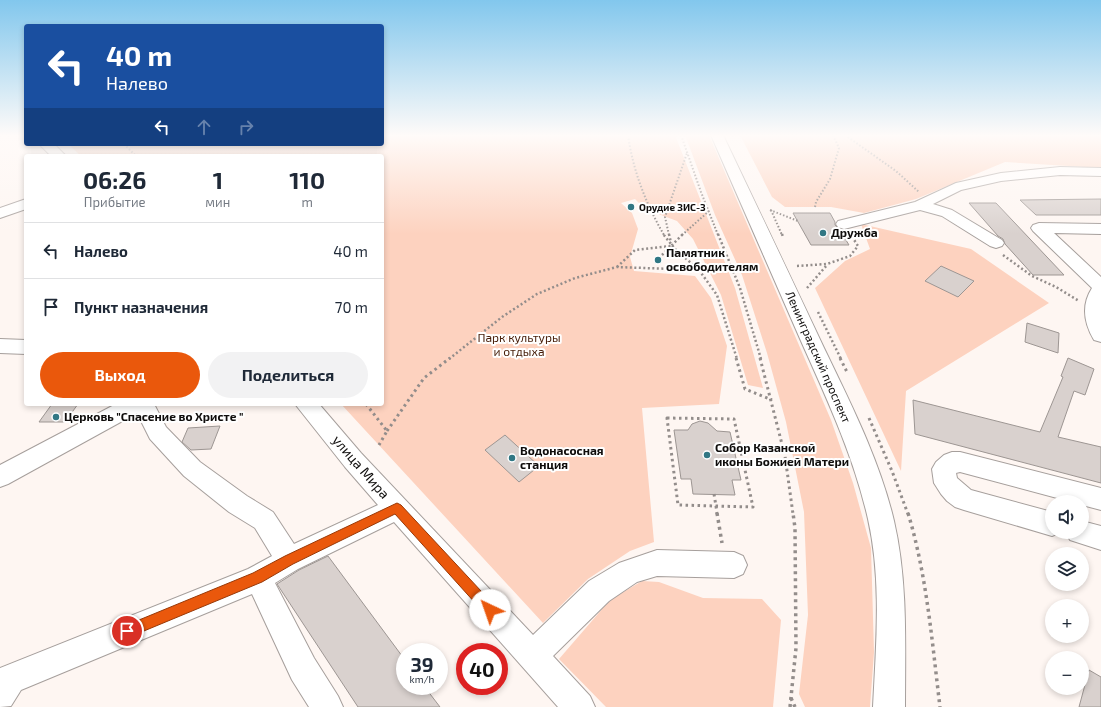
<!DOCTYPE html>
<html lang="ru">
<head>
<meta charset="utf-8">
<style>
	body { margin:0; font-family:"Exo 2",sans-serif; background:#f2f2f3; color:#1f2937; height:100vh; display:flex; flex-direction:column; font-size:15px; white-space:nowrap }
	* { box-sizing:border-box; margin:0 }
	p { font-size:13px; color:#747a83 }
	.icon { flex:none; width:22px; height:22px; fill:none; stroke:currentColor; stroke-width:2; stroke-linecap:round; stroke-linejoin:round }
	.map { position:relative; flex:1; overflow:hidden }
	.panel { position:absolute; left:24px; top:154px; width:360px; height:252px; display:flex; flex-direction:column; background:#fff; border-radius:4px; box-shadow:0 2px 6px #0003 }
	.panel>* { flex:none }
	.hud { position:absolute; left:24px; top:24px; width:360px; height:122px; border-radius:4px; box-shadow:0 2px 6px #0003; background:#1a4fa0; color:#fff; overflow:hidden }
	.controls { position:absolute; left:1045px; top:495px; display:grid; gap:8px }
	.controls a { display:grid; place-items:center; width:44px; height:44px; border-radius:50%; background:#fff; box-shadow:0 2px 6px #0003; font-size:20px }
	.speed { position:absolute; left:396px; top:643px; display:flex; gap:8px; font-size:20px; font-weight:700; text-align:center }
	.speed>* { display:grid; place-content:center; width:52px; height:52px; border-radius:50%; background:#fff; box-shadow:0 2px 6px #0003; line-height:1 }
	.speed small { font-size:10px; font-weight:400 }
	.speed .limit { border:6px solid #d22; background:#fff; color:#111 }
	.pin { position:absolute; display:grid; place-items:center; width:34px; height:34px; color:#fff; margin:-17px; border:2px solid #fff; border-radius:50%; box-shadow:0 1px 4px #0007 }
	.me { position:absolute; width:44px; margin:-22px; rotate:318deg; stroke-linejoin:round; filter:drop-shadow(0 0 3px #0008) }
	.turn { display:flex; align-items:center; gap:14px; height:84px; padding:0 16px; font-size:18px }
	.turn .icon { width:52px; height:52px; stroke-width:2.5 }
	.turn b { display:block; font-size:28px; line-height:34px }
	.lanes { display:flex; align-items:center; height:38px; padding:0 16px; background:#0003; justify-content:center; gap:20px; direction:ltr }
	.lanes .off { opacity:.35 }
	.eta { display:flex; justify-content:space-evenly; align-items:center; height:68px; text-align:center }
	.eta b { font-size:24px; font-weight:700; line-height:28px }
	.cta { display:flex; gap:8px; margin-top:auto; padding:8px 16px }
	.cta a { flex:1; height:46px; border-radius:24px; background:#ea580c; color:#fff; font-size:16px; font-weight:700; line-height:46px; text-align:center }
	.cta a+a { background:#f2f2f3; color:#1f2937 }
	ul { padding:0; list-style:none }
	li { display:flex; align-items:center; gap:12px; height:56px; padding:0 16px; border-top:1px solid #e0e1e3 }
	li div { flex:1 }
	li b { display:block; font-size:15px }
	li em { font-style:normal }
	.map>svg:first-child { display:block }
	.green { fill:#fdd2bf }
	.building { fill:#d9d1ce; stroke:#9d9693 }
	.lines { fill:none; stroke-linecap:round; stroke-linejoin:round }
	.minor-casing { stroke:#a69f9c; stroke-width:2 }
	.path-far3 { stroke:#938d8b; stroke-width:2; stroke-dasharray:1.5 2; stroke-linecap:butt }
	.path-far2 { stroke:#938d8b; stroke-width:2.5; stroke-dasharray:2 2.5; stroke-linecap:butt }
	.path-far1 { stroke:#938d8b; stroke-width:3; stroke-dasharray:2.5 3.5; stroke-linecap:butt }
	.path { stroke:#938d8b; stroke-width:3.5; stroke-dasharray:3 4; stroke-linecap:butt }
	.minor { fill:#fff; fill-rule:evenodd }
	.route { fill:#ea580c; stroke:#983908 }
	.poi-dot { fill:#317784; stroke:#fff; stroke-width:1.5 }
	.labels { text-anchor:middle; stroke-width:4; stroke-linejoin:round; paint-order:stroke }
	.far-poi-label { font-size:10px; font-weight:bold; fill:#0f0d0c; stroke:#fff; text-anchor:start }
	.poi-label { font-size:12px; font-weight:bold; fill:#0f0d0c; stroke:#fff; text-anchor:start }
	.park-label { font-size:12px; fill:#461d08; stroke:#fff }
	.street-label { font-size:12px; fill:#0f0d0c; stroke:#fff }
	.near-street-label { font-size:14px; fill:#0f0d0c; stroke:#fff }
</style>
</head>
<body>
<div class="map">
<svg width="1101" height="707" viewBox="0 0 1101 707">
	<rect width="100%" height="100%" fill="#fef6f2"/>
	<g class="green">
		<path d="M382,135H675L735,288L763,388L748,385L721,295L693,239L677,221L645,209L635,199L621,203L632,213L638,229L630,257L634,271L695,276L711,298L727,346L719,404L642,408L654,542L630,551L588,579L543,623L341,404H382V156H81L68,144H382Z"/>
		<path d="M685,135H709L831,420L853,483L871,548L874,652L870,707H805L799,694L808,615L804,512L786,422L767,353L742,275L715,215Z"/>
		<path d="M740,135H1101V168L1005,162L916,199L864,213L831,207H785L772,197Z"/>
		<path d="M861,224L971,249L1049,303L906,391L901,471L815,288L845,261L870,249Z"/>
		<path d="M642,581L659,582L703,598L762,599L781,620L773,707H606L559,659L610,600Z"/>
	</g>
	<g class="building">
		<path d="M1101,199V215H1036L1020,200Z"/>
		<path d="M969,203H996L1064,275H1033L1005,244L1003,239L998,236Z"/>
		<path d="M793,213H830L835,222V225L839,229L849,245H811Z"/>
		<path d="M941,266L974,281L958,297L925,281Z"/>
		<path d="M1027,323L1059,333L1058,353L1025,342Z"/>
		<path d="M1068,358L1094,369L1085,395L1074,391L1058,437L1101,447V483L915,434L913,400L1040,432L1063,377L1061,376Z"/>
		<path d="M52,404H78L65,422H39Z"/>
		<path d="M700,421L708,423L717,431L730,432L741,480H732L735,495L693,494L691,479H681L674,430H688L692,424Z"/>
		<path d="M220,426L211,449L191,450L182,442L188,428Z"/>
		<path d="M505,435L539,466L519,482L485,450Z"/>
		<path d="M328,556L405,660V686H424L440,707H358L277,584L299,570Z"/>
		<path d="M1089,670L1101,677V707H1079Z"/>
	</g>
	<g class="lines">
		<defs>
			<g id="minor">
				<path d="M711,135H723C757,206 791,277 824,348C851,404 880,461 894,521C908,582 905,645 905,707H873C876,645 882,581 868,519C854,457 827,399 801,341C771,272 741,204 711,135Z"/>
				<path d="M39,144H54L66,156H51Z"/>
				<path d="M1060,167L1101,168V176L1060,175L1001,181L961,190L933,204L952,210L1002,240L1004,243L1002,246L996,248L990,246L942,216L920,210L844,229L838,227L836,224L838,221L915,202L956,183L1001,173Z"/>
				<path d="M26,199V209L0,218V208Z"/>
				<path d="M1039,223L1101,224V234L1054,233L1101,277V342L1094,340C1084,323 1081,305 1092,288L1033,231L1031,228L1033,225Z"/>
				<path d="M0,339L26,340V354L0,353Z"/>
				<path d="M116,404H154L166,427L200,462L247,496L273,512L294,544L378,505L345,467L295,404H319L361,453L533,635L589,581L619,563L657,550L734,552L743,556L747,565L743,574L734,578L657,576L637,582L609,601L553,656L590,696L595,707H558L394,522L298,569L275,583L314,658L338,696L343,707H309L292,680L252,594L21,690L11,706L0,707V668L248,569L272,556L255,528L229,512L184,476L150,439L137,413L8,484L0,487V465Z"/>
				<path d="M952,452H960L1101,488V510L1082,505V502H1072L960,472L956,473L957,478L971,490L1052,512V532H1061L1052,536L964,510L955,507L947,501L941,494L934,483L932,469L936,462L944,455Z"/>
				<path d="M1082,521L1101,526V550L1070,540L1066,532H1082Z"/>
			</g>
		</defs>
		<use href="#minor" class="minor-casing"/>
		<g class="path-far3">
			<path d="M628,135C633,171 646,204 664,235"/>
			<path d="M681,135L701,192L718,235"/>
			<path d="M845,135L896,171L919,192"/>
			<path d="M124,144L136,156"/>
			<path d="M815,207L816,202L830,179L839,148L833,135"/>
			<path d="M770,210L798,221"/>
			<path d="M771,210L782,235"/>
			<path d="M669,235L665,217L687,153"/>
			<path d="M682,235L709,211"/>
		</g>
		<g class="path-far2">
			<path d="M669,234L671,243"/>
			<path d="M718,234L740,288L761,359"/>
			<path d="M782,234L783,237"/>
			<path d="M662,255L683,234"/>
			<path d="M1003,255L1032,276L1056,287L1079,301"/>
			<path d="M797,266L827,264L850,256L858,246L851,235"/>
			<path d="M617,267L635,250L671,246"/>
			<path d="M699,270L717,295L737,359"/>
			<path d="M807,288L827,265"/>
			<path d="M818,312L841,359"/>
			<path d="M449,359L502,317L537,294L575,278L617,267L699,270L675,249L663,234"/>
		</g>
		<g class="path-far1">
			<path d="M736,358L745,389L772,400"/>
			<path d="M760,358L785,456L793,514"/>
			<path d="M840,358L848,374"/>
			<path d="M366,404L387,431L379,445"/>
			<path d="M667,418L734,419L753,507L678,505Z"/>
			<path d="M869,418L892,471L908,514"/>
			<path d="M387,431L424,378L450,358"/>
			<path d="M714,494L716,506"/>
			<path d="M716,506L717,514"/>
		</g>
		<g class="path">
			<path d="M717,513L722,543"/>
			<path d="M908,513C927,576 932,642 940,707"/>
			<path d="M791,698L795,707"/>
			<path d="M790,707L796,648L795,528L793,513"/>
		</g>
		<use href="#minor" class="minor"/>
	</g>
	<linearGradient id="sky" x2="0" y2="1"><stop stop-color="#82c7ed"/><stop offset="0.58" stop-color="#fffbf9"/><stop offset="1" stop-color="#fffbf9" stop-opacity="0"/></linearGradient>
	<rect width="1101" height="234" fill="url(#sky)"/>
	<path class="route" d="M397,503L401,505L495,606L497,610L495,615L490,617L486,615L395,514L293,564L262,582L127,638L122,636L120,631L122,627L253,573L285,556Z"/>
	<g class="poi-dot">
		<circle cx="631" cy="207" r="4"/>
		<circle cx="823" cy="233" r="4"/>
		<circle cx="658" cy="260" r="4"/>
		<circle cx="56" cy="417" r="4"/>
		<circle cx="707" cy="455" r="4"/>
		<circle cx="512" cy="458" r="4"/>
	</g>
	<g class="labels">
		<g class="far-poi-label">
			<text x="639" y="211">Орудие ЗИС-3</text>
		</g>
		<g class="poi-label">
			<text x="831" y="237">Дружба</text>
			<text x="666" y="257">Памятник<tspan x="666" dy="14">освободителям</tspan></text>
			<text x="64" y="421">Церковь "Спасение во Христе "</text>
			<text x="715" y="452">Собор Казанской<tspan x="715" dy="14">иконы Божией Матери</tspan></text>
			<text x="520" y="455">Водонасосная<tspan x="520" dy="14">станция</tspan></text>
		</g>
		<g class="park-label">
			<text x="519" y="342">Парк культуры<tspan x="519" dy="14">и отдыха</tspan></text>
		</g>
		<g class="street-label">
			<text transform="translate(818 357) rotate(66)" y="4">Ленинградский проспект</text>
		</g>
		<g class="near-street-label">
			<text transform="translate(361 467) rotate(49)" y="5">улица Мира</text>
		</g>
	</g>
</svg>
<div class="controls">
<a><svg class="icon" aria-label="sound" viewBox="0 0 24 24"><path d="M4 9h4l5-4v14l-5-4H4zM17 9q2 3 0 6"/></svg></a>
<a><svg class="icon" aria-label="layers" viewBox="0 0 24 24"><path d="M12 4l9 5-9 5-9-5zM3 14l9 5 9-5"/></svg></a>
<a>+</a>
<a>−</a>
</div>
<div class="speed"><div>39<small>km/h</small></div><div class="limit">40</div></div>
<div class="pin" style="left:127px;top:631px;background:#d93025"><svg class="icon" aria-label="arrive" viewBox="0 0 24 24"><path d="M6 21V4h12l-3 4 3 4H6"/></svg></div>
<svg class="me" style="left:490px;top:610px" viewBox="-20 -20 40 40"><circle r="19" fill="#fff"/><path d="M0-13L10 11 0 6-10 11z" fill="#ea580c"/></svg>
<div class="hud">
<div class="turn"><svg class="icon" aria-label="left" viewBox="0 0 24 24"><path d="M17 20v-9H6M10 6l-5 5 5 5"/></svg><div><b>40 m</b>Налево</div></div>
<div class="lanes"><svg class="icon" aria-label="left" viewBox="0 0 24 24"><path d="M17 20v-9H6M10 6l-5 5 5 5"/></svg><svg class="icon off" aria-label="ahead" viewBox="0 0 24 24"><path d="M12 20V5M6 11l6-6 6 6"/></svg><svg class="icon off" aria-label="right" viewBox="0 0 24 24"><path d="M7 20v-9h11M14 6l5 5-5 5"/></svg></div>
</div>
<section class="panel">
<div class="eta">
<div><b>06:26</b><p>Прибытие</p></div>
<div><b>1</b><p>мин</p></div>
<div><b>110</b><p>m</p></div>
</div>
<ul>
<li><svg class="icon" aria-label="left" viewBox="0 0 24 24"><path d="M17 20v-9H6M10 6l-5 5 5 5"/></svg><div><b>Налево</b></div><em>40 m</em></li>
<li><svg class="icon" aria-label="arrive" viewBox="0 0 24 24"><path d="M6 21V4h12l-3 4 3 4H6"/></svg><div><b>Пункт назначения</b></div><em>70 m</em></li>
</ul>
<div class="cta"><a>Выход</a><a>Поделиться</a></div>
</section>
</div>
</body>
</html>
